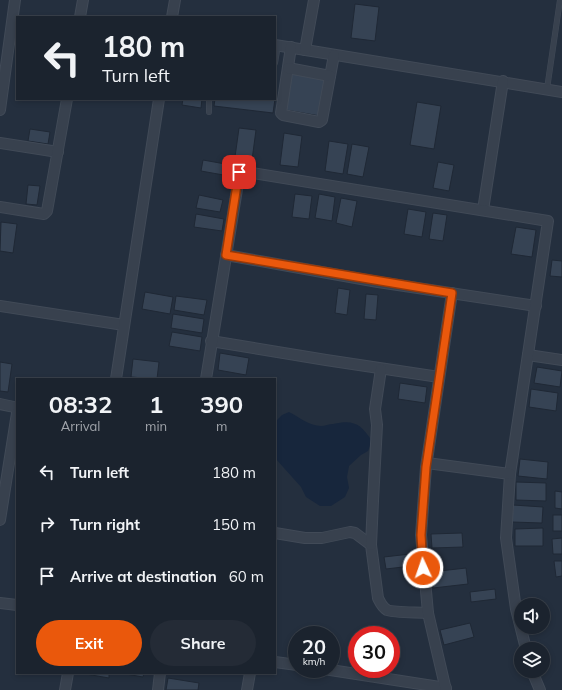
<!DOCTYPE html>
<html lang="en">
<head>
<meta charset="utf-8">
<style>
	body { margin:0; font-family:Mulish,sans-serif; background:#242b36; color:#f1f3f6; height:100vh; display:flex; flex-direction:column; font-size:15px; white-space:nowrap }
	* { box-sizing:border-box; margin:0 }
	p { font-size:13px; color:#a0a4aa }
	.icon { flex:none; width:22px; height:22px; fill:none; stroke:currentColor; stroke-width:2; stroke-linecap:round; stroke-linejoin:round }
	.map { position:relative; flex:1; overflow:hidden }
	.side { position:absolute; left:16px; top:378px; width:260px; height:296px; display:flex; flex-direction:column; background:#1b232e; border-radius:0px; box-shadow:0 2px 6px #0003,0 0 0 1px #39404a }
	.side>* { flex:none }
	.hud { position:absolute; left:16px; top:16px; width:260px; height:84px; border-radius:0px; box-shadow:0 2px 6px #0003,0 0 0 1px #39404a; background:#1b232e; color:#f1f3f6; overflow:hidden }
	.controls { position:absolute; left:514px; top:598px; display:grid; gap:8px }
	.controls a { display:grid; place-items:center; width:36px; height:36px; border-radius:50%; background:#1b232e; box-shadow:0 2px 6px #0003,0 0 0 1px #39404a; font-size:20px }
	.speed { position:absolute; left:288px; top:626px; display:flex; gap:8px; font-size:20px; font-weight:700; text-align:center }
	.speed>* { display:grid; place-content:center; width:52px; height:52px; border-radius:50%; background:#1b232e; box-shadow:0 2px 6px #0003,0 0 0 1px #39404a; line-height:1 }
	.speed small { font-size:10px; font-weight:400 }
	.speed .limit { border:6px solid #d22; background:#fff; color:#111 }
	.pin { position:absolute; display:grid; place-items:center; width:34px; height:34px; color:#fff; margin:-17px; border-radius:8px; box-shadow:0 2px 6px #0006 }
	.me { position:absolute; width:44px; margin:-22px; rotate:357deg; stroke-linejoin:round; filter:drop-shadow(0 0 3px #0008) }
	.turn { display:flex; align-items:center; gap:14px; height:84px; padding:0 20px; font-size:18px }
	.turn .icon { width:52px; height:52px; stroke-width:2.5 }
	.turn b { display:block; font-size:28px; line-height:34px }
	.eta { display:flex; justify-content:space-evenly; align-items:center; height:68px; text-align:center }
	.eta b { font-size:24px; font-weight:700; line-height:28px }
	.cta { display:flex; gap:8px; margin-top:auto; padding:8px 20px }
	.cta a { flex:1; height:46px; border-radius:24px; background:#ea580c; color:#fff; font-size:16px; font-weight:700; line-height:46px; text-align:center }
	.cta a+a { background:#242b36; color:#f1f3f6 }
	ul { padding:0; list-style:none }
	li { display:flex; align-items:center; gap:12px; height:52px; padding:0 20px }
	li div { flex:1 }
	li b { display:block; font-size:15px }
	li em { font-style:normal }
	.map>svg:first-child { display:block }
	.water { fill:#17263c }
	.building { fill:#364354; stroke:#1f2835 }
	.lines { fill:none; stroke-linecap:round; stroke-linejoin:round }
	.service-casing { stroke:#414a57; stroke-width:6 }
	.minor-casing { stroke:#414a57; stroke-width:12 }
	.service { stroke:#38414e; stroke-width:5 }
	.minor { stroke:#38414e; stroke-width:10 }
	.route-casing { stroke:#983908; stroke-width:10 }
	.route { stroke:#ea580c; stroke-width:7 }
</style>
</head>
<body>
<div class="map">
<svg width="562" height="690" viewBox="0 0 562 690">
	<rect width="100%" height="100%" fill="#242f3e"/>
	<path class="water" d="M289,412C299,417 310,426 321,426C325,426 329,424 333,424C354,419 361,424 372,441L368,451L361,455L349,466L347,477L349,488L345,497L331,506H320L306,497L301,487L275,458V422L282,415Z"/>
	<g class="building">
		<path d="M355,4L379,7L375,41L351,38Z"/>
		<path d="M292,73L327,79L320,116L286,110Z"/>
		<path d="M183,99H202L201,108L182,105Z"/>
		<path d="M215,99H275L273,113L214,106Z"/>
		<path d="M417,102L441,106L434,149L410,145Z"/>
		<path d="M239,128L256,130L252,160L235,157Z"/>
		<path d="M30,129L50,132L48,144L28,141Z"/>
		<path d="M284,133L302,136L298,167L280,165Z"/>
		<path d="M329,141L348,144L343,174L325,171Z"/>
		<path d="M352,144L369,147L363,177L347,174Z"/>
		<path d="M203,160L231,165L229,176L201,171Z"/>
		<path d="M438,162L454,165L449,191L433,188Z"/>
		<path d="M28,185L40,186L37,205L26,204Z"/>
		<path d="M295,194L312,196L309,219L292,217Z"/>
		<path d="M319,194L335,197L332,221L315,218Z"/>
		<path d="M199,195L223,200L220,212L196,208Z"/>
		<path d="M341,198L357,201L352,227L336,223Z"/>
		<path d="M408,209L426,212L422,237L404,234Z"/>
		<path d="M433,213L447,215L443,241L429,239Z"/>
		<path d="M196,214L224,219L222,231L194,227Z"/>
		<path d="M1,222L17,224L13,253L0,251Z"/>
		<path d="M516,227L536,230L532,257L511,254Z"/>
		<path d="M552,260L562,261V277L550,276Z"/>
		<path d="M338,288L350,290L347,315L335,313Z"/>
		<path d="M145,292L173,297L170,314L142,309Z"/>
		<path d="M366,294L378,295L376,320L364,319Z"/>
		<path d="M176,296L207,300L204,315L174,310Z"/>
		<path d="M173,314L204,319L202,333L171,328Z"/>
		<path d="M172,332L202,337L200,351L169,346Z"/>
		<path d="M220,353L249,358L246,375L218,370Z"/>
		<path d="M133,359L159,362L157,379L131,377Z"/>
		<path d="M0,362L12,364L8,392L0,391Z"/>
		<path d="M537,367L562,371L560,387L534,383Z"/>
		<path d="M400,383L427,387L425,403L398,399Z"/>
		<path d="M531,389L558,393L556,411L529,407Z"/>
		<path d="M520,459L548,462L547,479L518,476Z"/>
		<path d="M516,482L546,483V501L516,500Z"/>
		<path d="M555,491L562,492V509L555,508Z"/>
		<path d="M513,505L543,507L542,523L512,522Z"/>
		<rect x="553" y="515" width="9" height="16"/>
		<path d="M543,528V546H515V529Z"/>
		<path d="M462,533L463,547L432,548L431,534Z"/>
		<path d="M562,538V554H553L552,539Z"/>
		<path d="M410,554L411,566L386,569L384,557Z"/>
		<path d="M554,561H562V576L556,577Z"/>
		<path d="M466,568L468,584L433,588L431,572Z"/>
		<path d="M495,589L496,599L471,602L470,592Z"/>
		<path d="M470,623L474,637L444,645L440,630Z"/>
		<path d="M80,673H109V678Z"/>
		<path d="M120,673H144L143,677Z"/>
		<path d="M168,678L199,683L198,690H166Z"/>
	</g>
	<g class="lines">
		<defs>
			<g id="service">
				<path d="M275,63L278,45"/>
				<path d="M547,89L560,0"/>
				<path d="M209,112V99"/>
			</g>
			<g id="minor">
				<path d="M80,17L83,0"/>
				<path d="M172,17L175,0"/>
				<path d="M275,45L562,92"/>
				<path d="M291,47L281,113L283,115L319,122L322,120L334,55"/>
				<path d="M305,50L314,0"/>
				<path d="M288,68L330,76"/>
				<path d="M0,110L15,0"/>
				<path d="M0,143L58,152"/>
				<path d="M0,207L44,214L47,211L67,99"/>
				<path d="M483,210L503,81"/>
				<path d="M226,255L378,282L536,306"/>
				<path d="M0,306L124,325"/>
				<path d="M211,341L326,360L439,377"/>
				<path d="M528,355L562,360"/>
				<path d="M116,379L159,99"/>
				<path d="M206,379L240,171L548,221L510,474L506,538L516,609L526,649"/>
				<path d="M0,404L14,407L17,409"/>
				<path d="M427,463L510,474"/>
				<path d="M0,520L17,413"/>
				<path d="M275,533L305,538H322L350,532L355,533L371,545L378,598C380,602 382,607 387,610C395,613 419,612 428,613"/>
				<path d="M371,545L373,501L377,425L375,409L381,369"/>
				<path d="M0,603L17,605"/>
				<path d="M275,662L297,665"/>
				<path d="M324,669L446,688"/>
				<path d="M532,671L540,690"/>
				<path d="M65,690L68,673"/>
				<path d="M158,690L160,673"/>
				<path d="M247,690L250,673"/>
				<path d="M446,690L428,613L421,535L426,467L452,293"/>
			</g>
		</defs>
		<use href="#service" class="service-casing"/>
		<use href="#minor" class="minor-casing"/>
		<use href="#service" class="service"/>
		<use href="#minor" class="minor"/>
	</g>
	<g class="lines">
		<defs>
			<path id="route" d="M239,172L226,255L452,293L426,467L421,535L423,568"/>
		</defs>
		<use href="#route" class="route-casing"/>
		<use href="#route" class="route"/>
	</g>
</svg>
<div class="controls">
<a><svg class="icon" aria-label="sound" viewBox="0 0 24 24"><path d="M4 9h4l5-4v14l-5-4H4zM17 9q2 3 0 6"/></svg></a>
<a><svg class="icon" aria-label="layers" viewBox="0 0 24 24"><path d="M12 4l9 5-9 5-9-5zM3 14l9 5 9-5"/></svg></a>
</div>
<div class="speed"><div>20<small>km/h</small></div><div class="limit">30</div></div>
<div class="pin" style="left:239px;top:172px;background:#d93025"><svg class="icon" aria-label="arrive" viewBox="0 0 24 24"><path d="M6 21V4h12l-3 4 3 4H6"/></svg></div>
<svg class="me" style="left:423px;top:568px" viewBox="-20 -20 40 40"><circle r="17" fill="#ea580c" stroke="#fff" stroke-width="3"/><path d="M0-11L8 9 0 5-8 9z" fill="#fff"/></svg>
<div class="hud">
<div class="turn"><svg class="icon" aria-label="left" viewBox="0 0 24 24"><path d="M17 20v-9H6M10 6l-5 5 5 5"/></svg><div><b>180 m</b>Turn left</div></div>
</div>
<section class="side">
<div class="eta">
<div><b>08:32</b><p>Arrival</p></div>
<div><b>1</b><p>min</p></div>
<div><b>390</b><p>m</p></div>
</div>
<ul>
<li><svg class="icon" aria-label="left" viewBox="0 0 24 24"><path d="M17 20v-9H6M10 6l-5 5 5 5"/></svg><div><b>Turn left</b></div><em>180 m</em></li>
<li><svg class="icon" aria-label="right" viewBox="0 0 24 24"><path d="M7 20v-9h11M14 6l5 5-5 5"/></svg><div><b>Turn right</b></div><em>150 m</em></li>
<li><svg class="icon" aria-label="arrive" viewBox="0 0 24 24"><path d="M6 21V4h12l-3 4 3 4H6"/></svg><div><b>Arrive at destination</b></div><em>60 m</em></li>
</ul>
<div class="cta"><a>Exit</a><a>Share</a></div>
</section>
</div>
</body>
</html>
